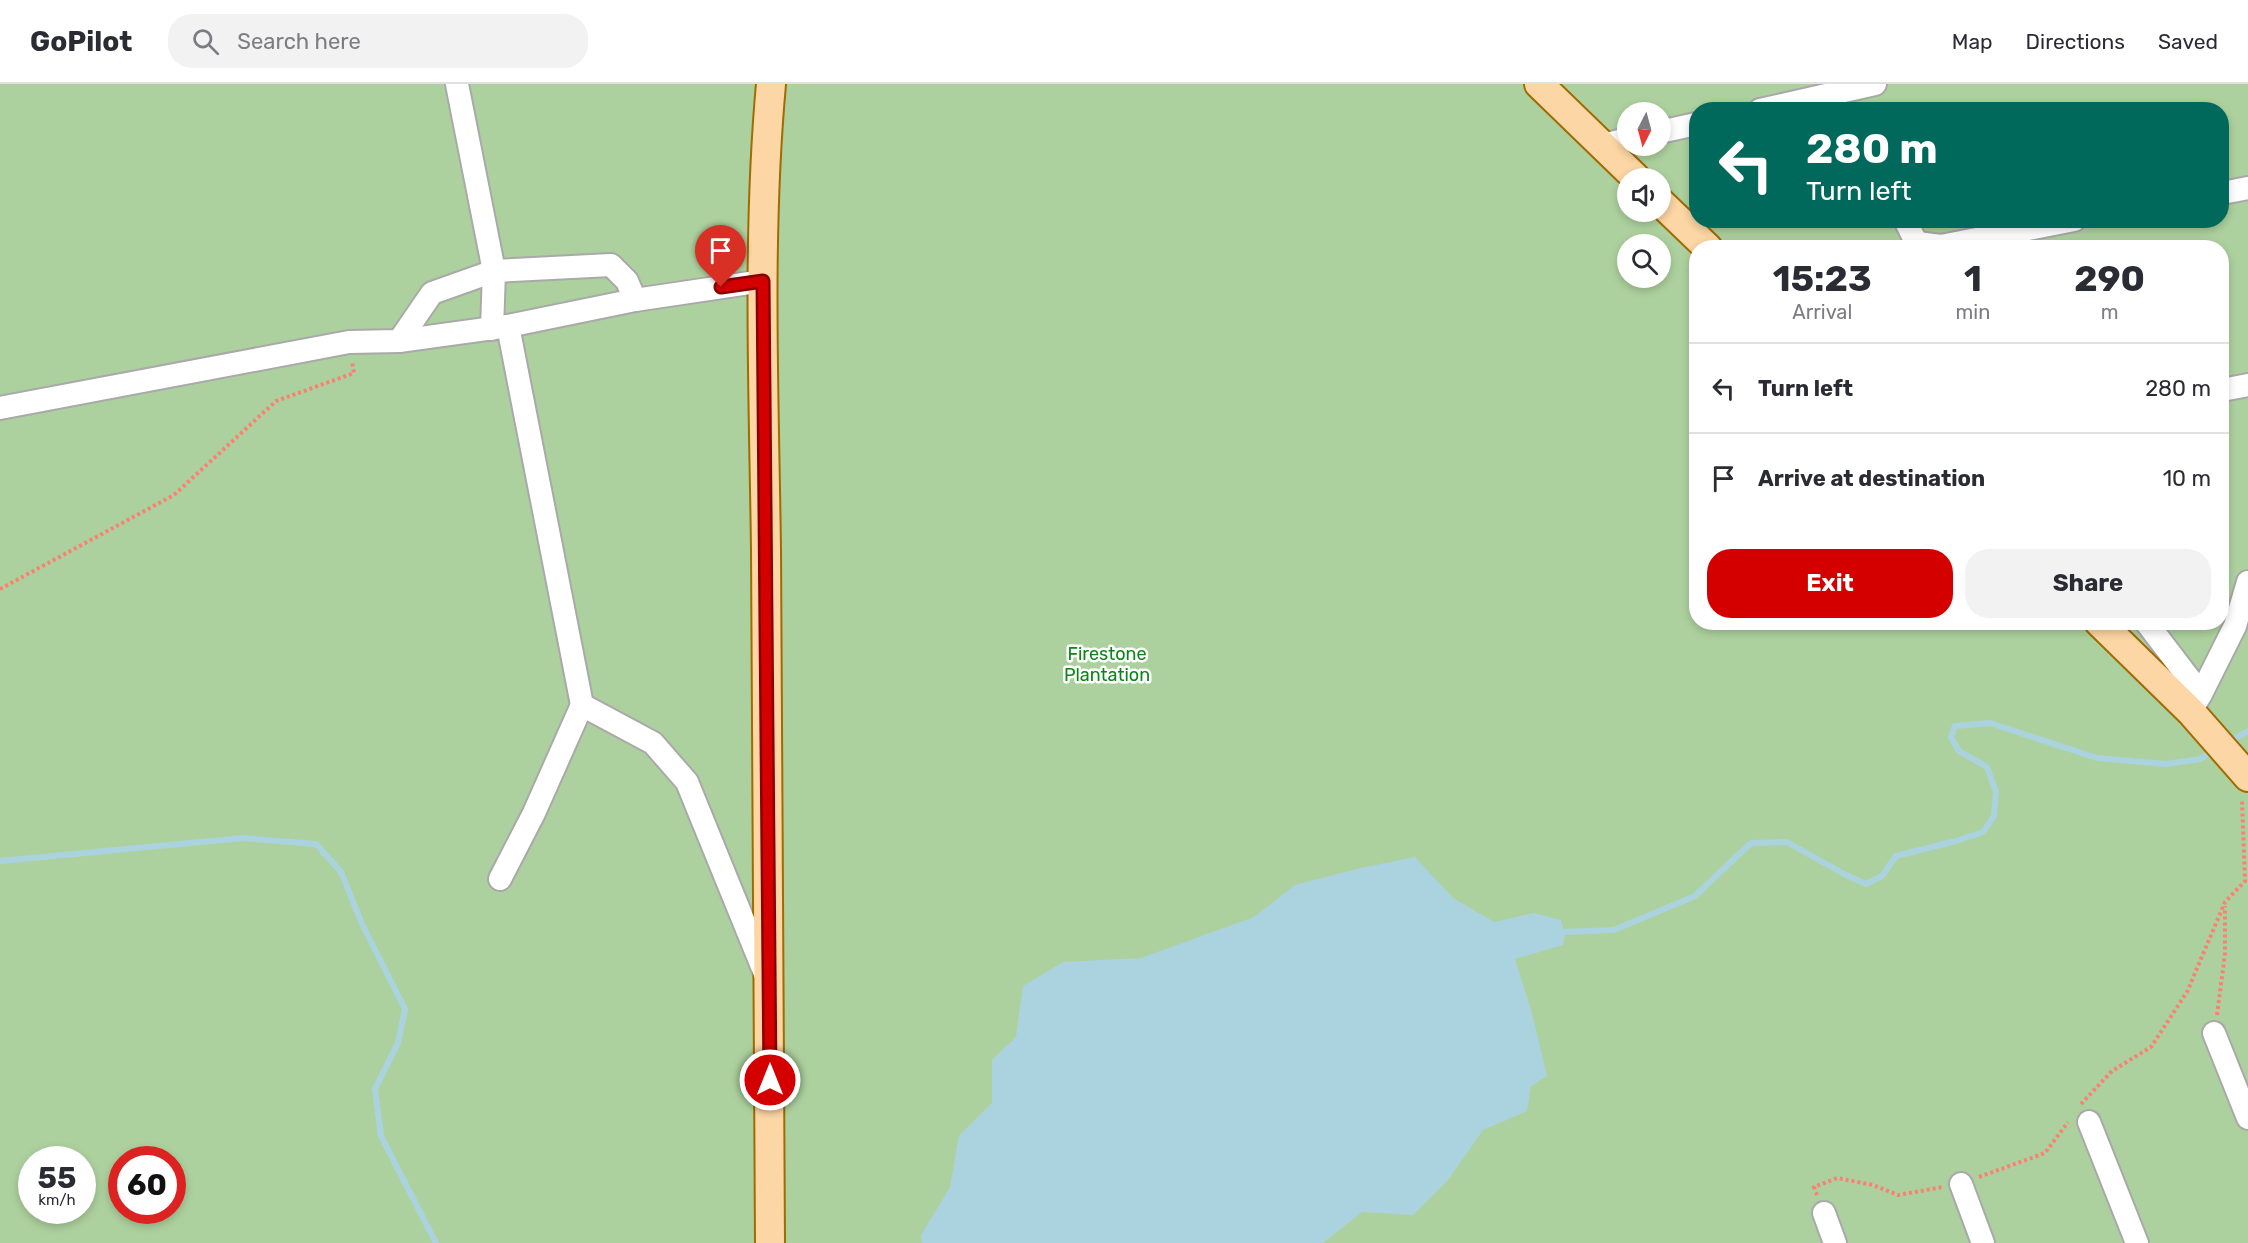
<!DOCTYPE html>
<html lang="en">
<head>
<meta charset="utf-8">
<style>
	body { margin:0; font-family:Rubik,sans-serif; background:#f2f2f3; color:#2b2b33; height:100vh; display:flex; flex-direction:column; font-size:22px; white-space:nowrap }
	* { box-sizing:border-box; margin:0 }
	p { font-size:20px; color:#7c7c81 }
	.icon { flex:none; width:33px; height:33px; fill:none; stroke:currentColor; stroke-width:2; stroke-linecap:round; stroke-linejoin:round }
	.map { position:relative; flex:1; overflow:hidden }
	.side { position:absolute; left:1689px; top:156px; width:540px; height:390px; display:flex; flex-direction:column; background:#fff; border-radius:24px; box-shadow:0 3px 9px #0003 }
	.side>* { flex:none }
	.top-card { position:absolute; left:1689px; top:18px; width:540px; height:126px; border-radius:24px; box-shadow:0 3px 9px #0003; background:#00695c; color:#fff; overflow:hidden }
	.needle { width:39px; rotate:186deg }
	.buttons { position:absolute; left:1617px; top:18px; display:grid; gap:12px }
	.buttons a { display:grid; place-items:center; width:54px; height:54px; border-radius:50%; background:#fff; box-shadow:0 3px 9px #0003; font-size:30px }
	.speed { position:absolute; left:18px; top:1062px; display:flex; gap:12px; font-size:30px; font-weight:700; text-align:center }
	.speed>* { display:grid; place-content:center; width:78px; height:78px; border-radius:50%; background:#fff; box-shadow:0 3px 9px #0003; line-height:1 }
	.speed small { font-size:15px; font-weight:400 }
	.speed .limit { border:9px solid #d22; background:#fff; color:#111 }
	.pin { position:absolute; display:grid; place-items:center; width:51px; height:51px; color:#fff; margin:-62px -26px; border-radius:50% 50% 50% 0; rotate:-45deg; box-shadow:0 0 6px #0007 }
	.pin .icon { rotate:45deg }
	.me { position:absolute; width:66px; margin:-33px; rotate:0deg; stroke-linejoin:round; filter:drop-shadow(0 0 4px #0008) }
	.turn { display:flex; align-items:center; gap:21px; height:126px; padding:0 18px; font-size:27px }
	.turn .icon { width:78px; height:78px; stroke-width:2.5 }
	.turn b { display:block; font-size:42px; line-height:51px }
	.eta { display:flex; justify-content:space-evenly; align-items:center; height:102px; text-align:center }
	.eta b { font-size:36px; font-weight:700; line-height:42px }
	.primary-button { display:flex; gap:12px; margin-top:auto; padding:12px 18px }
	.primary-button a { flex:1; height:69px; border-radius:24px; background:#d40000; color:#fff; font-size:24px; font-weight:700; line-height:69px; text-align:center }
	.primary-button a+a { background:#f2f2f3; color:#2b2b33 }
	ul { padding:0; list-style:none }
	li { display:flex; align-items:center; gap:18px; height:90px; padding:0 18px; border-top:2px solid #e1e1e2 }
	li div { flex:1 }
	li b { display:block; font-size:22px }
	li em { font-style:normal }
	header { display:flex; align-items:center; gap:36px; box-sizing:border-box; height:84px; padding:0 30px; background:#fff; border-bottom:2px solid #e1e1e2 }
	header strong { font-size:28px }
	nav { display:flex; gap:33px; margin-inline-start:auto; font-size:21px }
	.search { width:420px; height:54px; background:#f2f2f3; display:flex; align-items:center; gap:15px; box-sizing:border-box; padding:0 21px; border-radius:24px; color:#7c7c81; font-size:22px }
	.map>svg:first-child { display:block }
	.forest { fill:#add19e; fill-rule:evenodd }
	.water { fill:#aad3df }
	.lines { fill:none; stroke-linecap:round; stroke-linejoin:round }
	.stream { stroke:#aad3df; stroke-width:6 }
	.minor-casing { stroke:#a9a9a9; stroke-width:26 }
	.major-casing { stroke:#a06b00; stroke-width:32 }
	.path { stroke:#fa8072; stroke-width:4; stroke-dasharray:3 3; stroke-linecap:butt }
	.minor { stroke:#fff; stroke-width:22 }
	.major { stroke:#fcd6a4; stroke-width:28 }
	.route-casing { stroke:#8a0000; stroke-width:15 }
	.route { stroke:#d40000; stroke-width:10 }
	.labels { text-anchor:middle; stroke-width:5; stroke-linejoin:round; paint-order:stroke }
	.park-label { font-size:18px; fill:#0c8416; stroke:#fff }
</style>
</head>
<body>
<header>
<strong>GoPilot</strong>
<div class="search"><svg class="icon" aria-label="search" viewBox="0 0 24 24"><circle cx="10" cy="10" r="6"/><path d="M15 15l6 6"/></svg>Search here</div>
<nav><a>Map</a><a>Directions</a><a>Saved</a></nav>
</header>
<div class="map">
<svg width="2248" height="1159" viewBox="0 0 2248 1159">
	<rect width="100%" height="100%" fill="#f2efe9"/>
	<path class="forest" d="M0,0H2248V1159H0ZM1696,26H2222V136H1696ZM1628,28H1660V62H1628ZM1628,94H1660V128H1628ZM1628,160H1660V194H1628ZM1696,164H2222V538H1696ZM32,1076H82V1126H32ZM122,1076H172V1126H122Z"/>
	<path class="water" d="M1415,773L1453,814L1494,838L1534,829L1561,836L1565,851L1563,861L1515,875L1532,929L1547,992L1531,1002L1527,1027L1483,1046L1448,1096L1413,1131L1362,1128L1323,1159H922L921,1151L950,1103L959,1052L992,1019V976L1016,953L1023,902L1063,878L1141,874L1254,833L1295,801L1361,784Z"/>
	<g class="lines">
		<g class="stream">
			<path d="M2228,659L2248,647"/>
			<path d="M0,777L243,754L316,760L341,788L362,840L405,925L398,959L375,1005L381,1052L436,1159"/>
			<path d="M1560,848L1614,846L1695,812L1751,759L1787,758L1844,790L1866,800L1882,792L1896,772L1956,757L1983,748L1994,732L1996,708L1987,683L1959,667L1951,653L1955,642L1990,639L2097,674L2166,680L2200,675L2214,667"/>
		</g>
		<defs>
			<g id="minor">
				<path d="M457,0L494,187L492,245"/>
				<path d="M1760,26L1875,0"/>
				<path d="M1660,48L1696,40"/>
				<path d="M1602,61L1628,55"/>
				<path d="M2222,109L2248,104"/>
				<path d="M1905,136L1919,164"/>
				<path d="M1917,159L1941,162L2074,136"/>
				<path d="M508,242L582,621L653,659L687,698L766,892"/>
				<path d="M399,257L432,209L494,187L611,181L627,197L635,216"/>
				<path d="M2222,306L2248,301"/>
				<path d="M0,324L349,258L399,257L508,242L635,216L763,197"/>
				<path d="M2146,538L2201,610L2194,622"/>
				<path d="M2201,610L2235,542L2248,498"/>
				<path d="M500,795L534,729L582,621"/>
				<path d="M2214,949L2248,1034"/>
				<path d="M2089,1038L2137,1159"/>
				<path d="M1961,1100L1983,1159"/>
				<path d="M1824,1129L1835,1159"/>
			</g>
			<g id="major">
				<path d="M1539,0L1636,94"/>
				<path d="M1660,118L1708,164"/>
				<path d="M2099,538L2191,628L2248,693"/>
				<path d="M770,1159C770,928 768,697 766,466C764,311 757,154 771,0"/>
			</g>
		</defs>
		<use href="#minor" class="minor-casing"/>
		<use href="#major" class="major-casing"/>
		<g class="path">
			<path d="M0,505L174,411L276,317L354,289L352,277"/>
			<path d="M2217,931L2225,870V822"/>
			<path d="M2081,1020L2112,987L2151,963L2187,908L2225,818L2245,797L2242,716"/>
			<path d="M1979,1093L2045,1069L2068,1038"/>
			<path d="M1817,1111L1814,1103L1837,1094L1873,1101L1898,1111L1943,1103"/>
		</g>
		<use href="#minor" class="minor"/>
		<use href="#major" class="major"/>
	</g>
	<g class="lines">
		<defs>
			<path id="route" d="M721,203L763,197L770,996"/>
		</defs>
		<use href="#route" class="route-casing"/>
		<use href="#route" class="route"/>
	</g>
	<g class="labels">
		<g class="park-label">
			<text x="1107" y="576">Firestone<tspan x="1107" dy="21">Plantation</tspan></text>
		</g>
	</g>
</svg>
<div class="buttons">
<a><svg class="needle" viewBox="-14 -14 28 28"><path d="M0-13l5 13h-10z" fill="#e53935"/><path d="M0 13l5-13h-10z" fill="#7c7c81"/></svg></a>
<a><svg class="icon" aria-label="sound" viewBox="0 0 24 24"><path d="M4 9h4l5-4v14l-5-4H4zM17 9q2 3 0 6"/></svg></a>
<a><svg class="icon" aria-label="search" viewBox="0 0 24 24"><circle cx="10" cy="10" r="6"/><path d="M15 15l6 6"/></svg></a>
</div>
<div class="speed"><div>55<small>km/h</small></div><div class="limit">60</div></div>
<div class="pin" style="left:721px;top:203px;background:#d93025"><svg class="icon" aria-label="arrive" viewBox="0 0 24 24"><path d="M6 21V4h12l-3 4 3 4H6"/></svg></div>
<svg class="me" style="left:770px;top:996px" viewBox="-20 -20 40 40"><circle r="17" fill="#d40000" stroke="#fff" stroke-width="3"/><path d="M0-11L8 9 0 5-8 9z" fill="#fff"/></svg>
<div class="top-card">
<div class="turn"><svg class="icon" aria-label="left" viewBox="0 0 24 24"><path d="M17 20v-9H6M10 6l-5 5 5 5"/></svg><div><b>280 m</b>Turn left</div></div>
</div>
<section class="side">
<div class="eta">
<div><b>15:23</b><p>Arrival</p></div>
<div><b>1</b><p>min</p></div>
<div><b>290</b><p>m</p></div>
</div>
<ul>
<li><svg class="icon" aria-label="left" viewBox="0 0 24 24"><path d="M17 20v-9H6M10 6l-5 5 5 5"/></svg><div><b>Turn left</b></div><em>280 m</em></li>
<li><svg class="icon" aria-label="arrive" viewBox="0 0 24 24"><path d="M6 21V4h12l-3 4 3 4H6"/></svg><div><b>Arrive at destination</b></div><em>10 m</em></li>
</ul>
<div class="primary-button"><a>Exit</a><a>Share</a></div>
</section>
</div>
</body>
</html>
